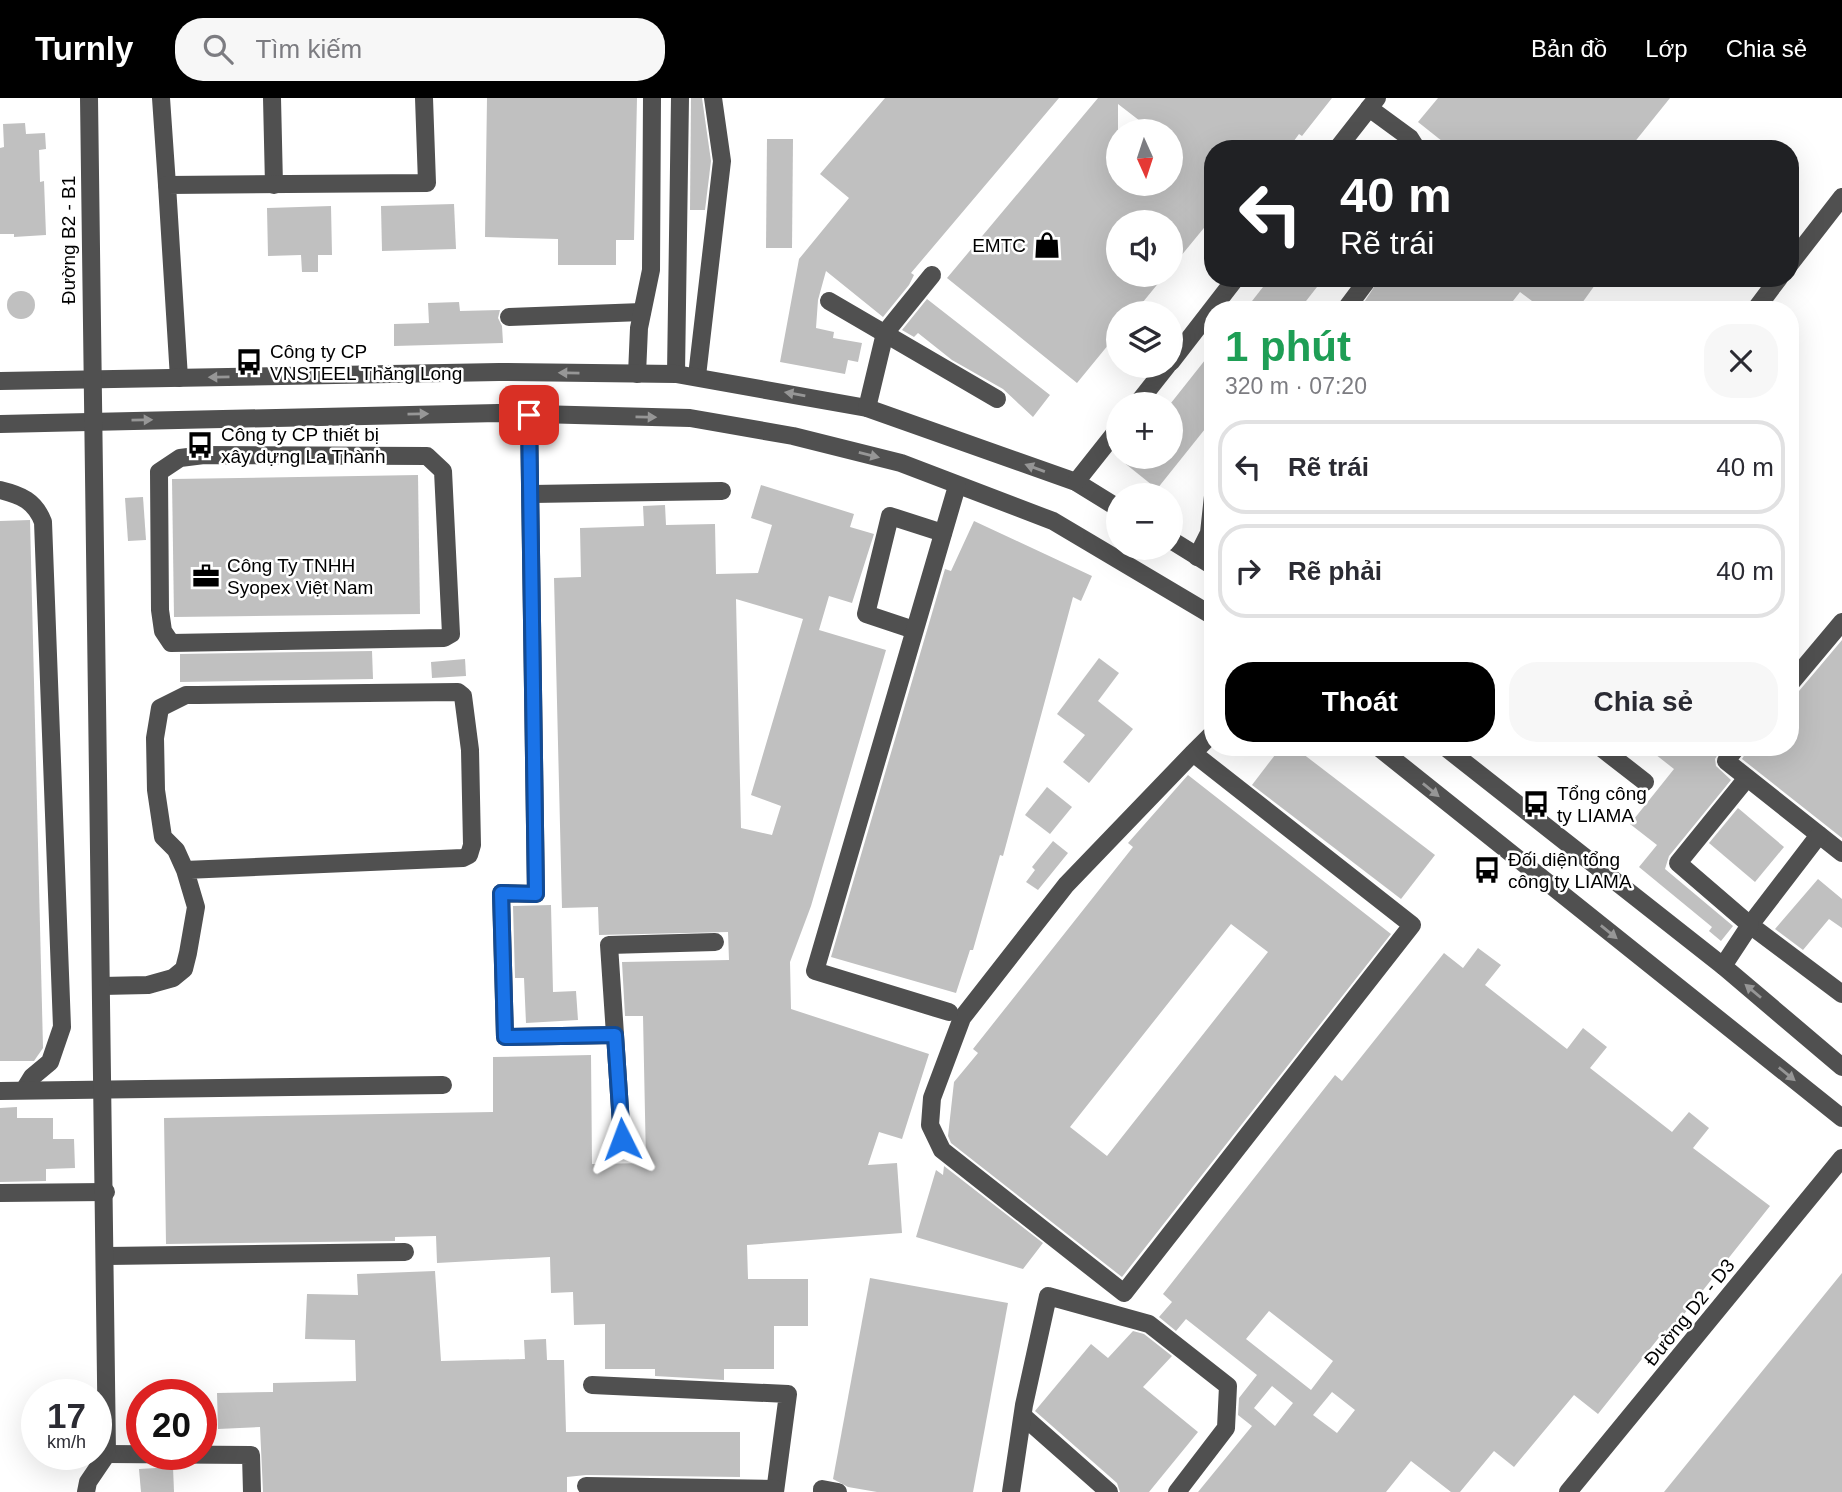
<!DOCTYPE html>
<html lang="vi">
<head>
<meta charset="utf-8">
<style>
	body { margin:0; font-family:Arial,sans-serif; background:#f7f7f7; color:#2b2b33; height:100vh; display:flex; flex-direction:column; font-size:26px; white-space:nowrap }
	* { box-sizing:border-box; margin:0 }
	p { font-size:23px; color:#7c7c81 }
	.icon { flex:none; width:38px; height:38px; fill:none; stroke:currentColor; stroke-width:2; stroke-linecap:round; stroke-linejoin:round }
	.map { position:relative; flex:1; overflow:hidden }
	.panel { position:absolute; left:1204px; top:203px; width:595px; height:455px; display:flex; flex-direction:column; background:#fff; border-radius:28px; box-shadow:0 7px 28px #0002 }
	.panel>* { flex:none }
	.hud { position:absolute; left:1204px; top:42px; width:595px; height:147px; border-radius:28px; box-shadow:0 7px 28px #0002; background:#202124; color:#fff; overflow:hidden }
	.needle { width:46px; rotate:177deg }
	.fabs { position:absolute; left:1106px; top:21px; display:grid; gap:14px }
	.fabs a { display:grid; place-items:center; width:77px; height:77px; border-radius:50%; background:#fff; box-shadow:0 7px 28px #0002; font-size:35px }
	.speed { position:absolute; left:21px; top:1281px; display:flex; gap:14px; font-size:35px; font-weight:700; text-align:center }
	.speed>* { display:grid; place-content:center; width:91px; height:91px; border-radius:50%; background:#fff; box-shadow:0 7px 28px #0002; line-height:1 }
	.speed small { font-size:18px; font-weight:400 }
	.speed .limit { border:10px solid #d22; background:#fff; color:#111 }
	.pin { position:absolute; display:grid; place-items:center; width:60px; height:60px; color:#fff; margin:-30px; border-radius:14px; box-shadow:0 4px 10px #0006 }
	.me { position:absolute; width:77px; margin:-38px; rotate:357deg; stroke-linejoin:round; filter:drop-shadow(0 0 5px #0008) }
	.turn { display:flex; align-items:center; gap:24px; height:147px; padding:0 21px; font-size:32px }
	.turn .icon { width:91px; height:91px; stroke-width:2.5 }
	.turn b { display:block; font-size:49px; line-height:60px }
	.round { display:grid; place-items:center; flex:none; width:74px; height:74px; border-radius:28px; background:#f7f7f7 }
	.overview { display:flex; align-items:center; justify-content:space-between; height:119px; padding:0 21px }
	h1 { font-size:42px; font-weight:700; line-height:52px; color:#1e9e55 }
	.action { display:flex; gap:14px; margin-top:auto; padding:14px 21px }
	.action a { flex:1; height:80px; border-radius:28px; background:#000; color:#fff; font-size:28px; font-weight:700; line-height:80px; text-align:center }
	.action a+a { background:#f7f7f7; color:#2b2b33 }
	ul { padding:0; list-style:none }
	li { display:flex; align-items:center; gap:21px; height:94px; margin:0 14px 10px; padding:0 7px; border:4px solid #e1e1e2; border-radius:28px }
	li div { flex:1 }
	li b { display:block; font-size:26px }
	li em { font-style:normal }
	header { display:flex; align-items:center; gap:42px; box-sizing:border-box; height:98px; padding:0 35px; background:#000; color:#fff }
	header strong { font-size:33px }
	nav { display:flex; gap:38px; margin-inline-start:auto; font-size:24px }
	.search { width:490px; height:63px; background:#f7f7f7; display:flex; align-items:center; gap:18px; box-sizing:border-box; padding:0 24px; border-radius:28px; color:#7c7c81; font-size:26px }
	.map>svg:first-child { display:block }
	.building { fill:#c0c0c0; fill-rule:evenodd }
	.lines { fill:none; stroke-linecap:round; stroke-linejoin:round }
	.minor { stroke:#505050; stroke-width:18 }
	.oneway { fill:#969696 }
	.route-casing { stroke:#114b97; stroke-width:18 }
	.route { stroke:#1a73e8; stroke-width:12 }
	.labels { text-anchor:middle; stroke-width:5; stroke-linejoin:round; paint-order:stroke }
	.street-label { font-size:19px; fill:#000; stroke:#fff }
	.poi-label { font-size:19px; fill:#000; stroke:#fff; text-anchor:start }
</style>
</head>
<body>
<header>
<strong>Turnly</strong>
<div class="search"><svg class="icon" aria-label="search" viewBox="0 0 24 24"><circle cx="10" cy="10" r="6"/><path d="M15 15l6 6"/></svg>Tìm kiếm</div>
<nav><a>Bản đồ</a><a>Lớp</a><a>Chia sẻ</a></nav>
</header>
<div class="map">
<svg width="1842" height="1394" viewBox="0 0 1842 1394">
	<rect width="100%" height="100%" fill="#fff"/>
	<g class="building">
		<path d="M487,0H637L634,142H616V167H558V141L485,139Z"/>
		<path d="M691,0H702L711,63L705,112H690Z"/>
		<path d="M885,0H1059L911,175L914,177L909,187L883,219L826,173L818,202L816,230L834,234L833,240L862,245L858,264L848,262L845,276L780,264L799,161L849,100L820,76Z"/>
		<path d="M1098,0H1332L1302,38L1299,36L1288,51H1281L1273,45L1268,51H1213V119L1171,170V124H1118V177H1165L1134,215H1118V235L1077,285L947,180ZM1118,6L1153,33H1171V86H1118Z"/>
		<path d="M1438,0H1670L1629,51H1452L1418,24Z"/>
		<path d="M25,25L26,36L45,35L46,51L39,52L40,84L44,83L46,137L14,139V136H0V50L4,49L3,26Z"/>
		<path d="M767,41H793L792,150H766Z"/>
		<path d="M454,106L456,151L382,153L381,108Z"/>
		<path d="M331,108L332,157H318V174H302L301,157L268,158L267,110Z"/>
		<path d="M1270,180H1324L1299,212H1245Z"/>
		<path d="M1380,180H1600L1577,212H1544L1520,194L1506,212H1359Z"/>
		<circle cx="21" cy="207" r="14"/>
		<path d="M927,201L1050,297L1033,319L1003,291L952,262L918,235L914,239L902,232Z"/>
		<path d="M459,204L460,213L500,212L498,220L502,228L503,245L394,248V226L429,225L428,205Z"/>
		<path d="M1213,252V321L1157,391L1117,359H1171V305Z"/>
		<path d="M418,377L420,516L174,519L172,381Z"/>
		<path d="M761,387L854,416L850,429L874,436L852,505L829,498L819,532L886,552L811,808L790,864L791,911L929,956L902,1041L879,1034L868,1067L897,1065L902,1135L747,1147L748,1181H808V1228H774V1271H724V1282L655,1278V1271H605V1226L574,1227L573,1194L551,1195L550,1159L437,1165L436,1138L395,1139V1143L166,1146L164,1020L493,1014V959L591,957L592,1066L646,1065L643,918H625L622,864L729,862L728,834L599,837L598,809L562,810L554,480L581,479L580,430L644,428L643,408L665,407L666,427L715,426L716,476L758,475L772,427L751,420ZM736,501L803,521L751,697L781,708L772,737L741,730Z"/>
		<path d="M143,399L146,442L128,443L125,400Z"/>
		<path d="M30,422L43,950L34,963H0V423Z"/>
		<path d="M974,423L1092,478L1081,503L1073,499L1003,758L1000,757L973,852H970L956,895L831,859L945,471L951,473Z"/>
		<path d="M1842,542V740L1742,661L1749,649H1790V598L1799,593Z"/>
		<path d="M372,553L373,581L180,584V556Z"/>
		<path d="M1099,560L1119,575L1098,603L1133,631L1089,685L1063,664L1085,637L1057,616Z"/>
		<path d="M465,561L466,578L432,580L431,564Z"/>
		<path d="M1281,649H1294L1435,757L1401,801L1252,687Z"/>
		<path d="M1646,649H1715L1720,653L1715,661L1716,668L1731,682L1669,758L1665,771L1733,828L1721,843L1709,833L1712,829L1639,769L1657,747L1630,726L1674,671Z"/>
		<path d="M1188,677L1391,836L1122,1179L951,1045L948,1038L954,984L978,955L973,951L1133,749L1128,745ZM1231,826L1268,854L1107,1058L1070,1029Z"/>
		<path d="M1047,689L1072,709L1050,736L1025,717Z"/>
		<path d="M1738,710L1784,749L1755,784L1709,745Z"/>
		<path d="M1053,743L1068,755L1038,792L1026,784L1035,772L1032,769Z"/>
		<path d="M1818,781L1842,801V830L1829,821L1803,852L1775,831Z"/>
		<path d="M551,807L553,894L576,893L578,922L526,925L524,880H515L513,808Z"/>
		<path d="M1478,850L1501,867L1485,887L1567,951L1583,930L1607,949L1590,970L1672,1034L1689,1014L1709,1030L1693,1050L1770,1108L1669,1235L1665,1232L1598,1316L1574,1297L1514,1369L1494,1353L1460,1394H1451L1411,1363L1386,1394H1198L1252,1328L1238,1317L1239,1300L1257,1277L1186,1221L1176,1233L1159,1219L1172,1204L1163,1196L1335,977L1342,983L1444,855L1463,870ZM1269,1213L1333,1263L1311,1292L1246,1241ZM1272,1288L1293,1305L1275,1328L1254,1310ZM1332,1294L1355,1312L1337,1335L1313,1317Z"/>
		<path d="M17,1009V1020H53V1041H74L75,1070L46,1071V1083L0,1084V1010Z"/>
		<path d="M944,1068L1043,1145L1023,1171L916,1139L936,1072L943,1077Z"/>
		<path d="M435,1173L441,1263L525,1261L524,1242L546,1241L547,1262H564L566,1334H740V1379L586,1377L567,1379V1394H263L260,1329L218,1331L217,1295L273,1294V1285L356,1283L355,1242L305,1241L307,1196L358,1197L357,1176Z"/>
		<path d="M1842,1175V1394H1664Z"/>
		<path d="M870,1180L1008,1205L973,1394H877L848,1389L833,1381Z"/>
		<path d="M1133,1233L1144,1236L1172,1258L1143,1289L1198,1334L1149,1394H1120L1117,1385L1035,1313L1091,1246L1108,1260Z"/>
		<path d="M173,1369L174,1394H141L139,1371Z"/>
	</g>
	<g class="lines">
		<g class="minor">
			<path d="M161,0L167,87"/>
			<path d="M272,0L274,87"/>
			<path d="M1369,10L1410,40L1417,51"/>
			<path d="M1337,51L1377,0"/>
			<path d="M1790,166L1842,99"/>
			<path d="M829,203L997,301"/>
			<path d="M1345,212L1369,180"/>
			<path d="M1755,212L1779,180"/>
			<path d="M509,219L642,214"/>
			<path d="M1171,264L1236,180"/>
			<path d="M637,276L639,230L651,172L652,0"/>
			<path d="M676,276L680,0"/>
			<path d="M697,278L722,63L713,0"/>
			<path d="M179,280L167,87L427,85L424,0"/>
			<path d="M0,283L499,274L676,276L867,310L1076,384L1118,410"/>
			<path d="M1137,306L1167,268"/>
			<path d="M867,310L885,235L932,177"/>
			<path d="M529,317L536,796L501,795L505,939L615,937"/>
			<path d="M0,326L498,315L690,320L793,338L901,365L1053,423L1213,518"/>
			<path d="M204,357L427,358L443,373L451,536L444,540L171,545L163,533L160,512L159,374L180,360Z"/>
			<path d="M1076,384L1118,331"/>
			<path d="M0,392C21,397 35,403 43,424L62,929L50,964L32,979L24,992"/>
			<path d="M532,396L722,393"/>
			<path d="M1171,442L1213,468"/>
			<path d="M1197,459L1209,435L1213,398"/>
			<path d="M914,532L866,516L890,418L943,435"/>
			<path d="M1790,586L1842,524"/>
			<path d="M1378,649L1842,1020"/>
			<path d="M1445,649L1723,868L1842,969"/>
			<path d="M1600,649L1645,684"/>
			<path d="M1737,649L1726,663L1842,755"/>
			<path d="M1193,655L1412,827L1124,1195L942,1052L930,1027L932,1000L962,920L1066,787L1193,655L1213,635"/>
			<path d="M1819,737L1750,827L1842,896"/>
			<path d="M1723,868L1750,827L1678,765L1747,680"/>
			<path d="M102,888L148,887L173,880L184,871L188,855L196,809L185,772L176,752L163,739L156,692L155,640L160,610L186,597H197L458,594L463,598L470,652L472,747L469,757L463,760L185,772"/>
			<path d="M949,914L815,873L957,388"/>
			<path d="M0,993L443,987"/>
			<path d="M622,1041L609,847L715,844"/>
			<path d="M0,1095L106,1094"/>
			<path d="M107,1158L405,1154"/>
			<path d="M592,1287L788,1296L775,1394"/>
			<path d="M1023,1318L1109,1394"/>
			<path d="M107,1356L251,1357L252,1394"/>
			<path d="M586,1388L775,1391"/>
			<path d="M86,1394L88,1384L107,1356L89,0"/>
			<path d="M822,1394V1391L838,1394"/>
			<path d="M1011,1394L1024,1307L1048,1198L1149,1226L1228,1288L1226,1330L1177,1394"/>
			<path d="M1568,1394L1842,1060"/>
		</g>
	</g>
	<defs><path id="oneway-solid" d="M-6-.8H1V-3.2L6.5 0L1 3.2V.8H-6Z" transform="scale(1.75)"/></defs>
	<g class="oneway">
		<use href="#oneway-solid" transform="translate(569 275) rotate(-179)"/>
		<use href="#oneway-solid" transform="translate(219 279) rotate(179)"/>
		<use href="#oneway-solid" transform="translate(795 296) rotate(-170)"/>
		<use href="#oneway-solid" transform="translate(418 316) rotate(-1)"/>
		<use href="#oneway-solid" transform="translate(646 319) rotate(1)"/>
		<use href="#oneway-solid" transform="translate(142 322) rotate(-1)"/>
		<use href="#oneway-solid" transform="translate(869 357) rotate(14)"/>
		<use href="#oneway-solid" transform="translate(1035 370) rotate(-160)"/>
		<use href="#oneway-solid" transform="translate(1431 692) rotate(39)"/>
		<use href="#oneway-solid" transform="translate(1609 834) rotate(39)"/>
		<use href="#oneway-solid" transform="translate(1753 893) rotate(-140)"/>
		<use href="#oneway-solid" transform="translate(1787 976) rotate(39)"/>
	</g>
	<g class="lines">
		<defs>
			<path id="route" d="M529,317L536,796L501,795L505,939L615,937L622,1041"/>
		</defs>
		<use href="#route" class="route-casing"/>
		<use href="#route" class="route"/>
	</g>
	<defs>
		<symbol id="shop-bare" viewBox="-9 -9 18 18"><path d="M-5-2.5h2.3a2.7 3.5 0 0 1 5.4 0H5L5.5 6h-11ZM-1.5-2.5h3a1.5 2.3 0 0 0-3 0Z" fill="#000" stroke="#fff" stroke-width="2.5" paint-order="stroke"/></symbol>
		<symbol id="bus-bare" viewBox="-9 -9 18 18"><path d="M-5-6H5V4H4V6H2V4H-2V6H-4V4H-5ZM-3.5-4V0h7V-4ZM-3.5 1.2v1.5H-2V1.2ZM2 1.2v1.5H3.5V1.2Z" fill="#000" stroke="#fff" stroke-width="2.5" paint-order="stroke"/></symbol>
		<symbol id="office-bare" viewBox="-9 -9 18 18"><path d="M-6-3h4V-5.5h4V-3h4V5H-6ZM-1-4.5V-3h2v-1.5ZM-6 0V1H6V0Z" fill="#000" stroke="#fff" stroke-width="2.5" paint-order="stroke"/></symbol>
	</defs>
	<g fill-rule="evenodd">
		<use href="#shop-bare" x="1028" y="128" width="38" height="38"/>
		<use href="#bus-bare" x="230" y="245" width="38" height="38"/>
		<use href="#bus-bare" x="181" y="328" width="38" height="38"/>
		<use href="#office-bare" x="187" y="459" width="38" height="38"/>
		<use href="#bus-bare" x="1517" y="687" width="38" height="38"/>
		<use href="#bus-bare" x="1468" y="753" width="38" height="38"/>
	</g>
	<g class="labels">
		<g class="street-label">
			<text transform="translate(68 142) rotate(-90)" y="7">Đường B2 - B1</text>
			<text transform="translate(1689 1214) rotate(-51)" y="7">Đường D2 - D3</text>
		</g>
		<g class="poi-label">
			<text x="1026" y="154" text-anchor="end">EMTC</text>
			<text x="270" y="260">Công ty CP<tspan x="270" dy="22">VNSTEEL Thăng Long</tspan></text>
			<text x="221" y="343">Công ty CP thiết bị<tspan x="221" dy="22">xây dựng La Thành</tspan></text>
			<text x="227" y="474">Công Ty TNHH<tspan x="227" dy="22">Syopex Việt Nam</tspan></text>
			<text x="1557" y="702">Tổng công<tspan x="1557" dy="22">ty LIAMA</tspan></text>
			<text x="1508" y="768">Đối diện tổng<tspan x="1508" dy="22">công ty LIAMA</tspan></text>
		</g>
	</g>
</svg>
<div class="fabs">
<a><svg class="needle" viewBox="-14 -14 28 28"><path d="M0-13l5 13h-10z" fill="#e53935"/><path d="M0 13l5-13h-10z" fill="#7c7c81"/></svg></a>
<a><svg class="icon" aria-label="sound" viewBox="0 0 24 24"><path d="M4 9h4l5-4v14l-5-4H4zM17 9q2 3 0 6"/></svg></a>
<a><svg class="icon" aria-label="layers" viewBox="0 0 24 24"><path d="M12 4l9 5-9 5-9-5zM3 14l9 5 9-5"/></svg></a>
<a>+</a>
<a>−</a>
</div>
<div class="speed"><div>17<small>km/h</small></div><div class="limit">20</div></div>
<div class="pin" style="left:529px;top:317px;background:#d93025"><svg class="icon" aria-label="arrive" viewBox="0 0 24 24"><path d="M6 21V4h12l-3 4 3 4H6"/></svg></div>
<svg class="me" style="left:622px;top:1041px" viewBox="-20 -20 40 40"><path d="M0-17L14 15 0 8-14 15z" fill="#1a73e8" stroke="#fff" stroke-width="4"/></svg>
<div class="hud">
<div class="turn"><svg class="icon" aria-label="left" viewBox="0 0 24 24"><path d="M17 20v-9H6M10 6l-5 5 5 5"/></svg><div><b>40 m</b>Rẽ trái</div></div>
</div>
<section class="panel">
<div class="overview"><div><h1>1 phút</h1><p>320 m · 07:20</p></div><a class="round"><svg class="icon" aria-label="close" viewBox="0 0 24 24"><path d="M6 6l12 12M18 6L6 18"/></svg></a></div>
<ul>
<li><svg class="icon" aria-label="left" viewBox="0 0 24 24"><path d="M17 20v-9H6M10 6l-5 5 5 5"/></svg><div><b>Rẽ trái</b></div><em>40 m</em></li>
<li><svg class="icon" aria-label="right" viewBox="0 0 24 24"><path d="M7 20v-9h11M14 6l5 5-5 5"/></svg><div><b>Rẽ phải</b></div><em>40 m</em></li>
</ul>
<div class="action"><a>Thoát</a><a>Chia sẻ</a></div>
</section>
</div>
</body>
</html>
